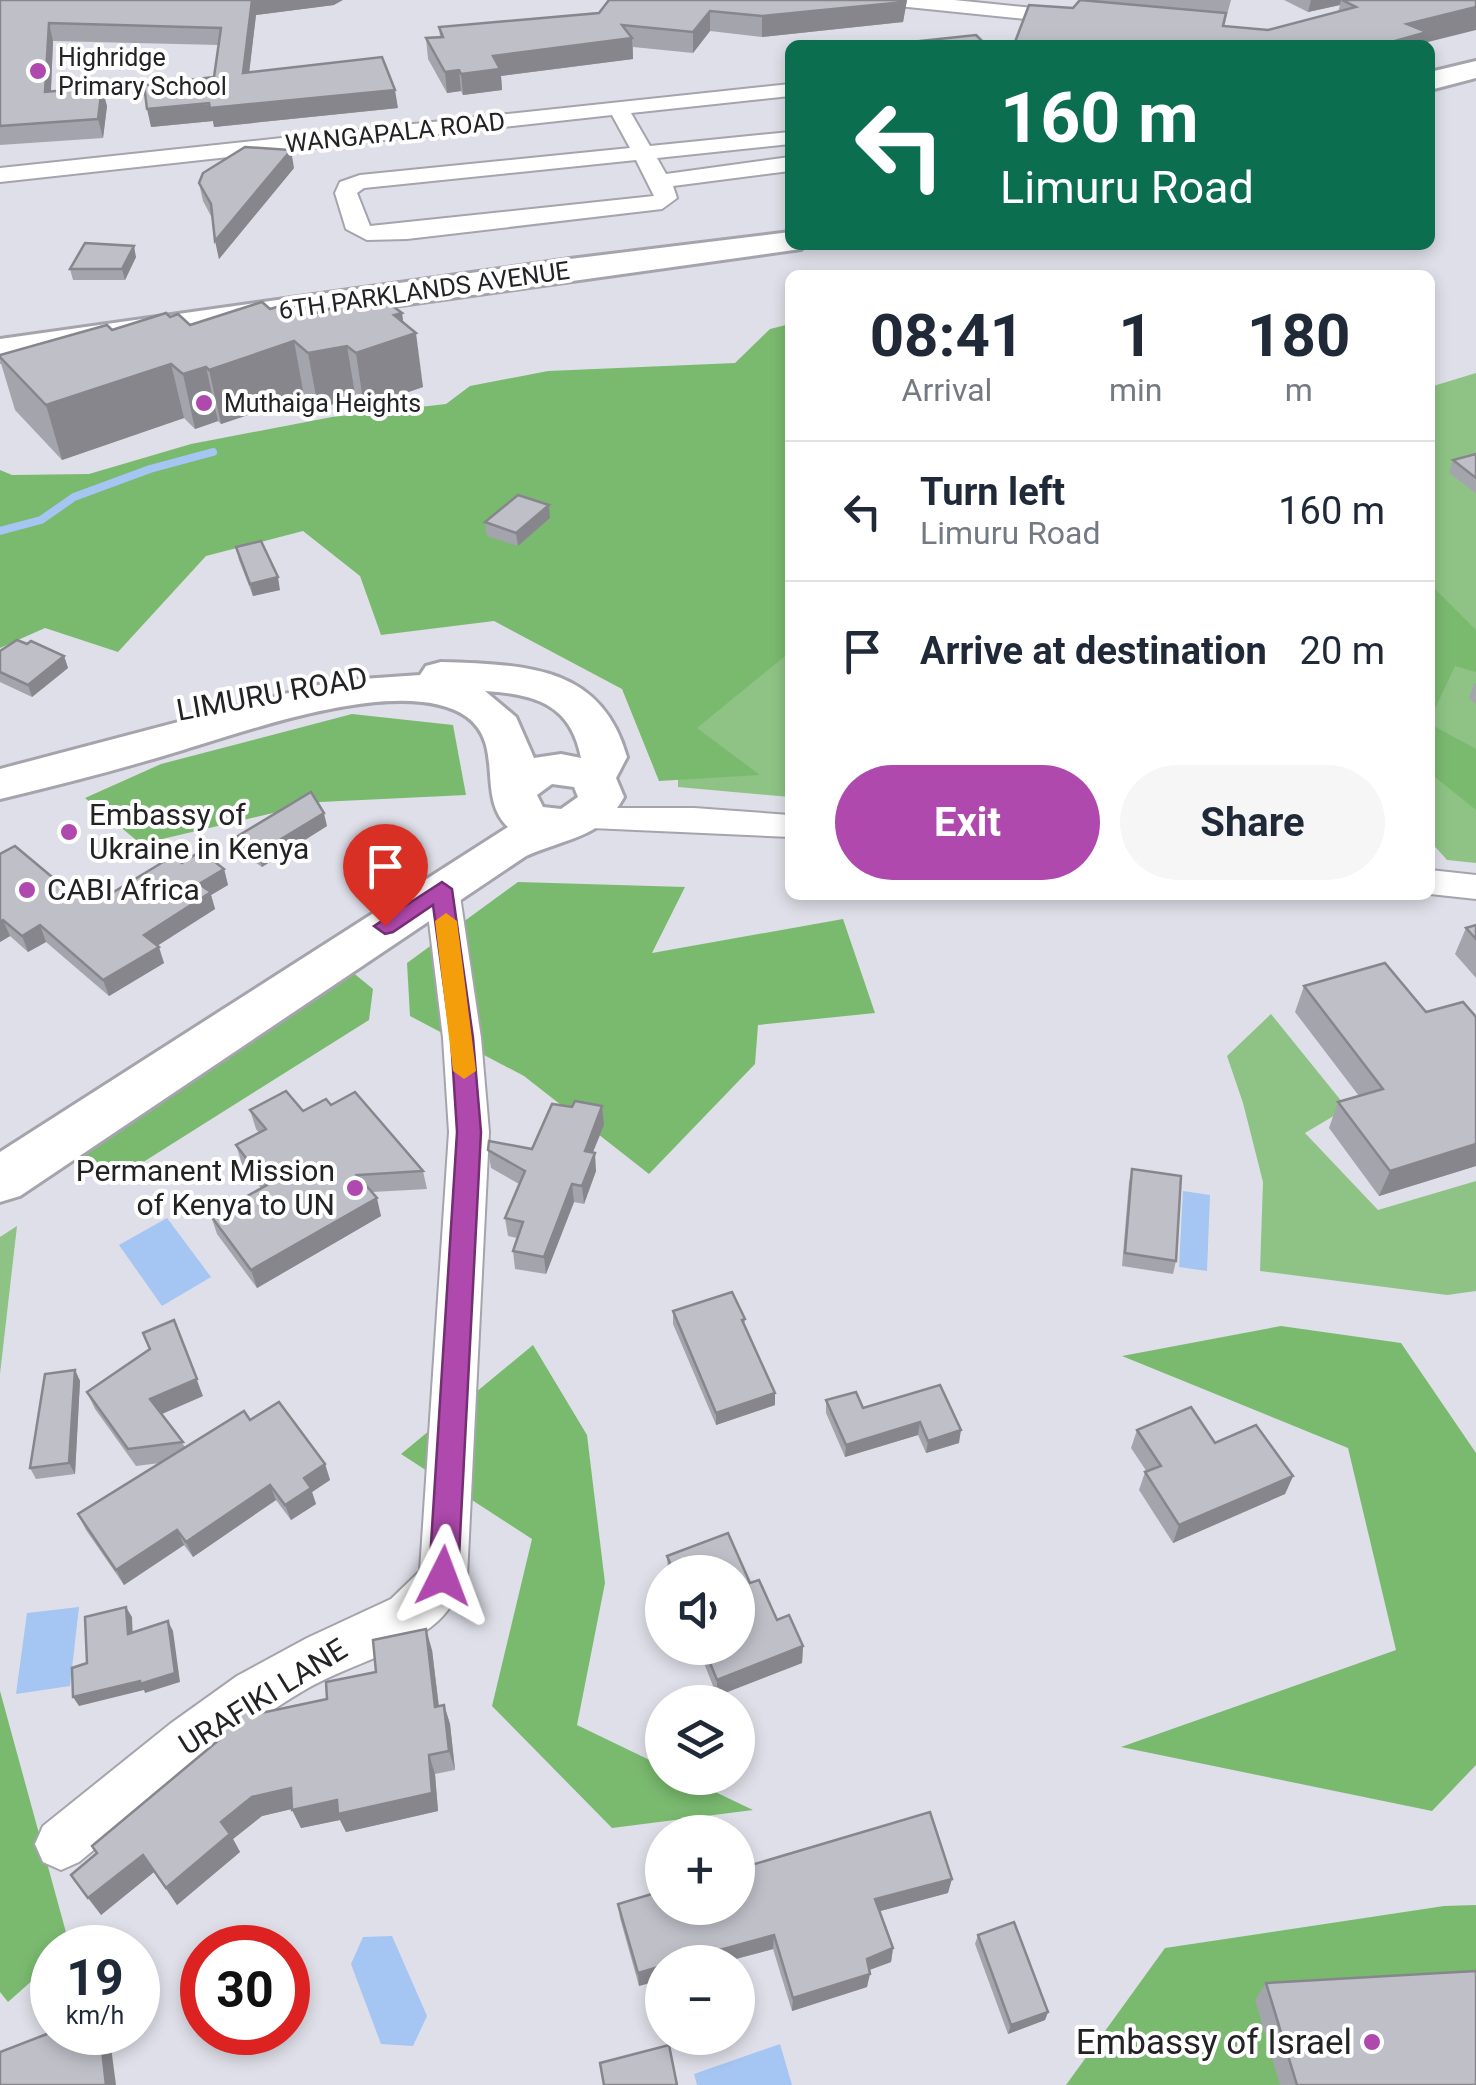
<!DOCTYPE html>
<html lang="en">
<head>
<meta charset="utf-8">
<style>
	body { margin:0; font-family:Roboto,sans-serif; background:#f6f6f7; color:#1f2937; height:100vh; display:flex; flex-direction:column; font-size:38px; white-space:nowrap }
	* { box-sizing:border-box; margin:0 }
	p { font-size:32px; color:#747a83 }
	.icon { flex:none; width:55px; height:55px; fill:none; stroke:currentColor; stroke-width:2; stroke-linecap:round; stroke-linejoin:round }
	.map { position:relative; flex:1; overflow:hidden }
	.side { position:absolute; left:785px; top:270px; width:650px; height:630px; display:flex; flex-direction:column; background:#fff; border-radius:15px; box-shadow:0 5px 15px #0003 }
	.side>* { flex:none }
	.top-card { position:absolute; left:785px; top:40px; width:650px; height:210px; border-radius:15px; box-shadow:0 5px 15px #0003; background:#0b6e4f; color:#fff; overflow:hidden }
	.fabs { position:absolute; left:645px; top:1555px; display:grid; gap:20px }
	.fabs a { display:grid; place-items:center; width:110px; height:110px; border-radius:50%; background:#fff; box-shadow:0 5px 15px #0003; font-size:50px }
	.speed { position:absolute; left:30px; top:1925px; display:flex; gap:20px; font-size:50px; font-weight:700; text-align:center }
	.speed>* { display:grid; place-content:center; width:130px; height:130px; border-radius:50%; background:#fff; box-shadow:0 5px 15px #0003; line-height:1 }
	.speed small { font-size:25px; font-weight:400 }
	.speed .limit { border:15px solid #d22; background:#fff; color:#111 }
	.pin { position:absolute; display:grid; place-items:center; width:85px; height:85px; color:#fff; margin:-102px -42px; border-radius:50% 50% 50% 0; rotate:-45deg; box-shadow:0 0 10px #0007 }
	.pin .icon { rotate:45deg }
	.me { position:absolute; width:110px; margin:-55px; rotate:3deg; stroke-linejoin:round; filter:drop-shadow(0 0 8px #0008) }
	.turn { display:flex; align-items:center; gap:35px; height:210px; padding:0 50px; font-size:45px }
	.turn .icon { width:130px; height:130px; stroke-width:2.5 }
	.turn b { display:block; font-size:70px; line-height:85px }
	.eta { display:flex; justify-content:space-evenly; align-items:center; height:170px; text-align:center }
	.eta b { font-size:60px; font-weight:700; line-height:70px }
	.cta { display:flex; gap:20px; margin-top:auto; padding:20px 50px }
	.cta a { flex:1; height:115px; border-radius:60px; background:#af49ae; color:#fff; font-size:40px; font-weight:700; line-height:115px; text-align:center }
	.cta a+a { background:#f6f6f7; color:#1f2937 }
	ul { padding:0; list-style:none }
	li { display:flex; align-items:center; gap:30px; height:140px; padding:0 50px; border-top:2px solid #e0e1e3 }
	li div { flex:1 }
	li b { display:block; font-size:38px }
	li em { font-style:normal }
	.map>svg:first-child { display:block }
	.green { fill:#8ec385 }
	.forest { fill:#7aba6f }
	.water { fill:#a5c5f3 }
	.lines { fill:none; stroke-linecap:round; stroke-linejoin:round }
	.stream { stroke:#a5c5f3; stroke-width:8 }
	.street-casing { stroke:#a5a4ad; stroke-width:4 }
	.secondary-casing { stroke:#a5a4ad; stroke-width:6 }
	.street { fill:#fff; fill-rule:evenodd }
	.secondary { fill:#fff; fill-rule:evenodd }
	.wall { fill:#a4a4ac }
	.shaded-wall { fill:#86868c }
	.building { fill:#bfbfc8; stroke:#86868c; stroke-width:2.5 }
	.route { fill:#af49ae; stroke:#722f71; stroke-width:2.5 }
	.slow { fill:#f59e0b }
	.poi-dot { fill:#af49ae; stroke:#fff; stroke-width:4 }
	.labels { text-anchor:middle; stroke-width:8; stroke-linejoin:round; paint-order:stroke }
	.far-poi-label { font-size:25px; fill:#232326; stroke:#fff; text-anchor:start }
	.far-street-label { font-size:25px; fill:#232326; stroke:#fff }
	.street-label { font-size:30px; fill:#232326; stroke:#fff }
	.poi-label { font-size:30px; fill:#232326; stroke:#fff; text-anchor:start }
	.near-poi-label { font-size:35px; fill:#232326; stroke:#fff; text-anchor:end }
</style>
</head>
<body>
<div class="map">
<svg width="1476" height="2085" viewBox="0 0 1476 2085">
	<rect width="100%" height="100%" fill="#dfdfe9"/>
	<g class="green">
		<path d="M1476,373V863L1447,860L1430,841V387Z"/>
		<path d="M790,476V797L678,787V550Z"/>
		<path d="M1271,1014L1347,1108L1305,1133L1378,1210L1476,1181V1291L1447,1295L1260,1271L1263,1182L1243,1103L1227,1056Z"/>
		<path d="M17,1226L0,1374V1237Z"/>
	</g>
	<g class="forest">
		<path d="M790,324V652L697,728L760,775L659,781L622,689L494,621L381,635L360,576L303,531L206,556L118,652L45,628L0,648V470L12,475L89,474L191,444L332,417L446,404L470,386L548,371L735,363L770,329Z"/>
		<path d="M1430,584L1476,630V672L1455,666L1430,719Z"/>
		<path d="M352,714L453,725L466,795L320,802L141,844L85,798L161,764Z"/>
		<path d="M1430,724L1476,749V810L1430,773Z"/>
		<path d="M518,882L685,887L652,953L843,919L875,1013L758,1025L755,1064L649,1174L524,1076L410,1016L407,963Z"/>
		<path d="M351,971L373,989L369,1020L110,1183L69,1153L214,1067Z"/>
		<path d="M1281,1326L1401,1343L1476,1453V1765L1432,1811L1121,1747L1396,1650L1348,1448L1122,1356Z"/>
		<path d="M533,1345L587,1435L605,1583L577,1725L662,1766V1778H686L753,1810L612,1828L492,1706L532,1539L401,1454Z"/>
		<path d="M0,1691L70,1947L52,1948V1963L8,2002L0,1992Z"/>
		<path d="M1476,1905V2085H1066L1165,1948L1444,1906Z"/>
	</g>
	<g class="water">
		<path d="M1183,1191L1210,1195L1207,1271L1179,1267Z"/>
		<path d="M167,1218L211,1277L162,1306L119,1245Z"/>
		<path d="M79,1607L70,1686L16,1694L27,1613Z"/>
		<path d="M392,1936L427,2016L413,2046L381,2044L351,1964L363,1937Z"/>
		<path d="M780,2044L792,2085H697L694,2074Z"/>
	</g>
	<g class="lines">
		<path class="stream" d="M0,531L41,520L74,497L150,469L213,452"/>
		<defs>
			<g id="street">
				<path d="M889,0H954L1074,12L1084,18L1074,24L898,6Z"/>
				<path d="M790,84V96L631,113L650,146L790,132V144L657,158L666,174L790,157V171L673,186L677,198L662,209L407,239L367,240L346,229L335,193L340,182L360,175L630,148L612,115L0,182V168ZM636,160L654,196L370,226L357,193L364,188Z"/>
				<path d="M581,808H694L790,815V837L569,827L564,819L569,811Z"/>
				<path d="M1430,870L1476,875V899L1430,894Z"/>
				<path d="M442,877L454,881L459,889L481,1038L489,1132L467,1576C459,1592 452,1608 438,1621C401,1654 346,1665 303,1691C222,1739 152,1803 79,1862L61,1870L43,1862L35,1844L43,1826L170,1724L237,1676L307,1638L391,1599L420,1571L449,1132L443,1038L425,889L430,881Z"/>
			</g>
			<g id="secondary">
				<path d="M1476,61V78L1430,90V72Z"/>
				<path d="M790,232V245H804L801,249L0,361V339L570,259Z"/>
				<path d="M441,662C523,665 601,664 627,757L616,778L624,797C602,838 566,838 526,856L20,1196L0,1202V1152L508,827C476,797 505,745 467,717C402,671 234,736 163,756C109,772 55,786 0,799V769L334,681L420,675L426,666ZM485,691C535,694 571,704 581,758L561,754L534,758L516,717ZM552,784L574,787L578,797L561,809L543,807L537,795Z"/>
			</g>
		</defs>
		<use href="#street" class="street-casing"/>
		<use href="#secondary" class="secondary-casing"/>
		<use href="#street" class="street"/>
		<use href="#secondary" class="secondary"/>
	</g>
	<g class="wall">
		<path d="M0,0L334,5L256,15L249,72L398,108L214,127L213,121L151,127L214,77L219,45L53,41L51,92L107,106L103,138L0,145Z"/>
		<path d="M609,0H907L903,22L762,37L710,31L693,53L633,47V59L501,76L502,90L463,95L461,91L447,93L428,59L426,38L440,37L439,27L599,13Z"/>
		<path d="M1083,0H1231L1224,26L1268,30L1338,12L1340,5L1308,12L1284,0H1476L1423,45H1015V42L1073,8Z"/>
		<path d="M294,168L219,259L212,218L203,201L199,183Z"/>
		<path d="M136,257L125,280H73L70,269Z"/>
		<path d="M292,308L313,314L402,313L403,323L423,387L364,407L356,400L318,407L304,396L221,424L218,421L195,429L184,418L62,460L15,410L0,360V355L170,317L190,325L270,309Z"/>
		<path d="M1476,454V493L1449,473L1453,460Z"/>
		<path d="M550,518L518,546L487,536L485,522Z"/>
		<path d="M236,547L280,590L253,596L239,560Z"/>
		<path d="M27,644L64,656L68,668L32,697L0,682V651Z"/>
		<path d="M1476,683V704L1469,698L1474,684Z"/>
		<path d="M327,826L262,867L239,851L236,837Z"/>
		<path d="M0,854L90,902L102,899L182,863L224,869L228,885L211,895L215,909L157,946L164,963L109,996L46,942L28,952L10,936L0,942Z"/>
		<path d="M1476,925V978L1455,954L1466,928Z"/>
		<path d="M1304,986L1426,1012L1476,1017V1166L1379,1196L1329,1128L1338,1102L1359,1096L1295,1012Z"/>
		<path d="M331,1105L423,1171L427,1189L372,1192L381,1216L257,1288L217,1234L211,1216L261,1188L242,1164L236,1145L259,1133L256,1129L250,1110L303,1111Z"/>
		<path d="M602,1106L604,1125L593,1152L596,1171L584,1204L574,1202L546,1274L515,1269L513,1251L517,1238L508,1236L505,1218L519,1184L491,1168L488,1150L532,1149L572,1107Z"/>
		<path d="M1132,1169L1176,1261L1173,1274L1122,1266L1129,1182Z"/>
		<path d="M673,1311L745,1319L744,1326L775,1405L716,1425L673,1324Z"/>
		<path d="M150,1349L203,1396L162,1414L185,1447L250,1420L325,1464L330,1480L312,1492L316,1504L291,1520L276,1500L193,1557L184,1545L124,1585L86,1530L78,1514L160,1463L136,1466L95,1409L87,1392Z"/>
		<path d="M75,1370L80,1381L75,1474L36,1479L30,1468Z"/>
		<path d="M940,1385L959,1443L926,1453L918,1435L845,1457L826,1413V1400L863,1408Z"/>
		<path d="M1137,1430L1215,1443L1293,1476L1285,1494L1173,1543L1139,1490L1145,1472H1147L1131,1448Z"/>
		<path d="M728,1533L750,1583L759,1580L777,1620L789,1615L803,1646L802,1663L717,1696L698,1648H738V1572H668L667,1556Z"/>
		<path d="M432,1650L439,1706L444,1705L450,1724L455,1770L435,1774L438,1811L346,1832L340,1820L301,1828L292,1809L262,1816L233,1839L240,1852L177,1905L154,1872L101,1915L97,1853L218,1740L213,1731L264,1712L327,1699L376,1672Z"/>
		<path d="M948,1893L880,1911L893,1948L891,1962L869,1970L867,1987L792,2011L773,1949L724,1962H662L639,1986L620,1918L618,1904Z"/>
		<path d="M978,1935L1048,2012L1045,2020L1008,2034L975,1944Z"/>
		<path d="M1266,1983L1476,2085H1280L1255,2000Z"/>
	</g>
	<g class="shaded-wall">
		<path d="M252,0H343L334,5L256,15L247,91L243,73Z"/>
		<path d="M907,0L903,22L762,37V16Z"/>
		<path d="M1311,0H1360H1341L1340,5L1308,12Z"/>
		<path d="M1476,7V30L1424,43L1423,45H1381L1407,24Z"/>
		<path d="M710,11V31L693,53V32Z"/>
		<path d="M49,23L53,41L50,111L45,92Z"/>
		<path d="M632,38L633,59L501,76L502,90L463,95L461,74L493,56Z"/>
		<path d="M459,70L461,91L447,93L445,72Z"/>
		<path d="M102,87L107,106L103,138L98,119Z"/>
		<path d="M395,90L398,108L214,127L213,121L151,127L147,109Z"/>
		<path d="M291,150L294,168L219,259L215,241Z"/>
		<path d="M134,246L136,257L125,280L122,269Z"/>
		<path d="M402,313L405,336L416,333L423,387L364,407L356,353L394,315Z"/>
		<path d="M294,341L304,396L221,424L209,370Z"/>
		<path d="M347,346L356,400L318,407L308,353Z"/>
		<path d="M171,364L184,418L62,460L46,405Z"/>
		<path d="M206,367L218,421L195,429L183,374Z"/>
		<path d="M549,505L550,518L518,546L516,533Z"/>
		<path d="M278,577L280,590L253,596L250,584Z"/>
		<path d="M64,656L68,668L32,697L28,685Z"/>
		<path d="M324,813L327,826L262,867L258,853Z"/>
		<path d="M224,869L228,885L211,895L215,909L149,951L144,935L199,884Z"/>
		<path d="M3,920L10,936L0,942V922Z"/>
		<path d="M40,925L46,942L28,952L22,936Z"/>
		<path d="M159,947L164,963L109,996L103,980Z"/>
		<path d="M602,1106L604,1125L586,1169L585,1151Z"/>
		<path d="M1476,1144V1166L1379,1196L1390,1171Z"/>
		<path d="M595,1153L596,1171L584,1204L582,1186Z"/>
		<path d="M572,1184L574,1202L546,1274L544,1257Z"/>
		<path d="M377,1198L381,1216L257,1288L251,1270Z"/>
		<path d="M174,1320L203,1396L157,1416L150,1399Z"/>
		<path d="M75,1370L80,1381L75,1474L69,1463Z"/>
		<path d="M775,1393V1405L716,1425V1413Z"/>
		<path d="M920,1422L918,1435L845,1457L846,1445Z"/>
		<path d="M961,1430L959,1443L926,1453L928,1441Z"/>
		<path d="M325,1464L330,1480L312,1492L316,1504L291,1520L285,1505L304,1478Z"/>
		<path d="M1293,1476L1285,1494L1173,1543L1179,1525Z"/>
		<path d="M270,1485L276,1500L193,1557L186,1542Z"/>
		<path d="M177,1530L184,1545L124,1585L116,1570Z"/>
		<path d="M126,1607L132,1617L133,1643L128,1634Z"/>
		<path d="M168,1621L173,1631L180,1682L145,1693L144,1690L79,1706L73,1697Z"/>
		<path d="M426,1629L432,1650L441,1726L435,1707Z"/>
		<path d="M803,1646L802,1663L717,1696V1680Z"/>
		<path d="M444,1705L450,1724L455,1770L449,1751Z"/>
		<path d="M429,1755L435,1774L438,1811L346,1832L340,1820L301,1828L292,1810Z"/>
		<path d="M291,1788L300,1807L262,1816L233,1839L240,1852L177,1905L166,1888L221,1822L252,1797Z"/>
		<path d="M143,1855L154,1872L101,1915L88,1898Z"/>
		<path d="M952,1879L948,1893L873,1913L875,1899Z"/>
		<path d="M774,1935L773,1949L724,1962H676Z"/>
		<path d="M893,1948L891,1962L864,1972L867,1959Z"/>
		<path d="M662,1966V1980L639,1986L638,1973Z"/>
		<path d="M870,1974L867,1987L792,2011L793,1998Z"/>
		<path d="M1048,2012L1045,2020L1008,2034L1011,2025Z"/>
		<path d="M100,2032H109L116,2085H106Z"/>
	</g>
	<g class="building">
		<path d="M0,0H252L243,73L382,57L395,90L210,108L209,103L147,109L144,85L214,77L221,28L49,23L45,92L102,87L98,119L0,126Z"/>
		<path d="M609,0H905L904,2L762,16L710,11L693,32L622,25L632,38L493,56L500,69L461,74L459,70L445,72L426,38L443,37L439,27L599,13Z"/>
		<path d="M1080,0L1226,13L1223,26L1268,30L1356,7L1342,0H1476V7L1407,24L1427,32L1381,45H1047L1015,42L1029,5L1073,8Z"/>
		<path d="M976,35L986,45H923L920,41Z"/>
		<path d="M245,147L291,150L215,241L211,204L199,183L203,173Z"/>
		<path d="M85,243L134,246L122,269H70Z"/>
		<path d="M376,294L402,313L394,315L416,333L356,353L347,346L308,353L294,341L209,370L206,367L183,374L171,364L46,405L0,357V355L107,325L112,330L166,313L170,317L178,314L190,325L262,302L270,309L287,304L292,308L302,305L313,314Z"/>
		<path d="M1476,454V478L1453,460Z"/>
		<path d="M518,495L549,505L516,533L485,522Z"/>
		<path d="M261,541L278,577L250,584L236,547Z"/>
		<path d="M17,640L27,644L31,641L64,656L28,685L0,672V651Z"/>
		<path d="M311,792L324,813L258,853L236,837Z"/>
		<path d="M15,846L70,892L75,890L90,902L99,897L102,899L173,856L182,863L201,851L224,869L199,884L211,892L144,935L159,947L103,980L40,925L22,936L3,920L0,922V854Z"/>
		<path d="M1476,925V939L1466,928Z"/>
		<path d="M1385,963L1426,1012L1463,1002L1476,1017V1144L1390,1171L1338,1102L1383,1089L1304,986Z"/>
		<path d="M286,1091L303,1111L326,1099L331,1105L355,1092L423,1171L357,1175L377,1198L251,1270L211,1216L267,1185L236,1145L266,1129L250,1110Z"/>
		<path d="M575,1101L602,1106L585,1151L595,1153L582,1186L572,1184L544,1257L513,1251L523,1222L505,1218L525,1171L488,1150L489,1141L532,1149L552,1104L572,1107Z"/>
		<path d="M1132,1169L1181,1176L1176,1261L1125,1253Z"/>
		<path d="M732,1292L745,1319L742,1320L775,1393L716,1413L673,1311Z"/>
		<path d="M174,1320L197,1379L150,1399L183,1442L128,1449L87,1392L150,1349L143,1333Z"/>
		<path d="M75,1370L69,1463L30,1468L45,1374Z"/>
		<path d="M940,1385L961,1430L928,1441L920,1422L846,1445L826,1400L856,1392L863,1408Z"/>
		<path d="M279,1402L325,1464L304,1478L311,1488L285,1505L270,1485L186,1542L177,1530L116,1570L78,1514L244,1411L250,1420Z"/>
		<path d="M1191,1407L1215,1443L1256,1425L1293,1476L1179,1525L1145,1472L1161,1466L1137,1430Z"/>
		<path d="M728,1533L750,1583L759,1580L777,1620L789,1615L803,1646L717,1680L704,1648H738V1572H674L667,1556Z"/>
		<path d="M126,1607L128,1634L168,1621L175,1673L140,1684V1681L73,1697L72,1668L87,1663L85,1617Z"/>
		<path d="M426,1629L435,1707L444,1705L449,1751L429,1755L432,1793L338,1814L337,1800L292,1810L291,1788L252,1797L221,1822L230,1834L166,1888L143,1855L88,1898L71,1875L97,1853L92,1846L220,1739L213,1731L258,1699L261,1713L327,1699L326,1682L376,1672L373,1640Z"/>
		<path d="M930,1812L952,1879L875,1899L893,1948L867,1959L870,1974L793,1998L774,1935L676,1962H662V1966L638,1973L618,1904L662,1891V1908H738V1869Z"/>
		<path d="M1014,1922L1048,2012L1011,2025L978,1935Z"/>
		<path d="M1476,1971V2085H1297L1266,1983Z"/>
		<path d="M52,2032H100L106,2085H0V2052Z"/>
		<path d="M669,2045L677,2085H604L600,2063Z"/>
	</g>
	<path class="route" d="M442,882L452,889L473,1038L481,1132L458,1576L453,1585L443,1589L433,1585L429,1576L457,1132L451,1038L433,905L393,932L385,934L374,926Z"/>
	<path class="slow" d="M446,913L457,921L476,1071L464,1079L453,1071L435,921Z"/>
	<g class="poi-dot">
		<circle cx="38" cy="71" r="10"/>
		<circle cx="204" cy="403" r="10"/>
		<circle cx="69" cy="832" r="10"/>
		<circle cx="27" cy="890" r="10"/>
		<circle cx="355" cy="1188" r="10"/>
		<circle cx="1372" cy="2042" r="10"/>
	</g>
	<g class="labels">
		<g class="far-poi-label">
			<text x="58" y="66">Highridge<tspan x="58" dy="29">Primary School</tspan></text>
			<text x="224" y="412">Muthaiga Heights</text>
		</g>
		<g class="far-street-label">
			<text transform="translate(395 132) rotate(-6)" y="9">WANGAPALA ROAD</text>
			<text transform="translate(424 290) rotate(-8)" y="9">6TH PARKLANDS AVENUE</text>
		</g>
		<g class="street-label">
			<text transform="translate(272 694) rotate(-10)" y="10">LIMURU ROAD</text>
			<text transform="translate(263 1697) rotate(-32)" y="10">URAFIKI LANE</text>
		</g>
		<g class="poi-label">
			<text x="89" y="825">Embassy of<tspan x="89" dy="34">Ukraine in Kenya</tspan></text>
			<text x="47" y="900">CABI Africa</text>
			<text x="335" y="1181" text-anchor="end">Permanent Mission<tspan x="335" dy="34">of Kenya to UN</tspan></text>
		</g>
		<g class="near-poi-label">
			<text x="1352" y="2054">Embassy of Israel</text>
		</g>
	</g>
</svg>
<div class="fabs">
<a><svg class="icon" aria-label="sound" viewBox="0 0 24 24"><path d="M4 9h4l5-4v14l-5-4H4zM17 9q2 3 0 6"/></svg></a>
<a><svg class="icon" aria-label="layers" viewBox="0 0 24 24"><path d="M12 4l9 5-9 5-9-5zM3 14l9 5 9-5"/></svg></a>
<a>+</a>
<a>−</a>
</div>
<div class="speed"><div>19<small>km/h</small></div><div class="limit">30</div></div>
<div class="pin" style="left:385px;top:926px;background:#d93025"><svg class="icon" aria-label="arrive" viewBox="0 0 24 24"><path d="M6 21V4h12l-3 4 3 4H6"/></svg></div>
<svg class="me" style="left:443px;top:1576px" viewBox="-20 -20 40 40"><path d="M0-17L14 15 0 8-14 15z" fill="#af49ae" stroke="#fff" stroke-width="4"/></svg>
<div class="top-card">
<div class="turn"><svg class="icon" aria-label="left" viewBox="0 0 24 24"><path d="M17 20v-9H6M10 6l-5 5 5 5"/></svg><div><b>160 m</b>Limuru Road</div></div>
</div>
<section class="side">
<div class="eta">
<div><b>08:41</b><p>Arrival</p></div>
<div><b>1</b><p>min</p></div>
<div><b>180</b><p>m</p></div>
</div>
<ul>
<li><svg class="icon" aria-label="left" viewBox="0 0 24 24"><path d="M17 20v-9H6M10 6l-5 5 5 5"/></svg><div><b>Turn left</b><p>Limuru Road</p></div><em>160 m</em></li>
<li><svg class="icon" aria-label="arrive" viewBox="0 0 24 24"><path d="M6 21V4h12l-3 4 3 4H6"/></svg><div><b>Arrive at destination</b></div><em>20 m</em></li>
</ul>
<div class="cta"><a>Exit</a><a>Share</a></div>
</section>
</div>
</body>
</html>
